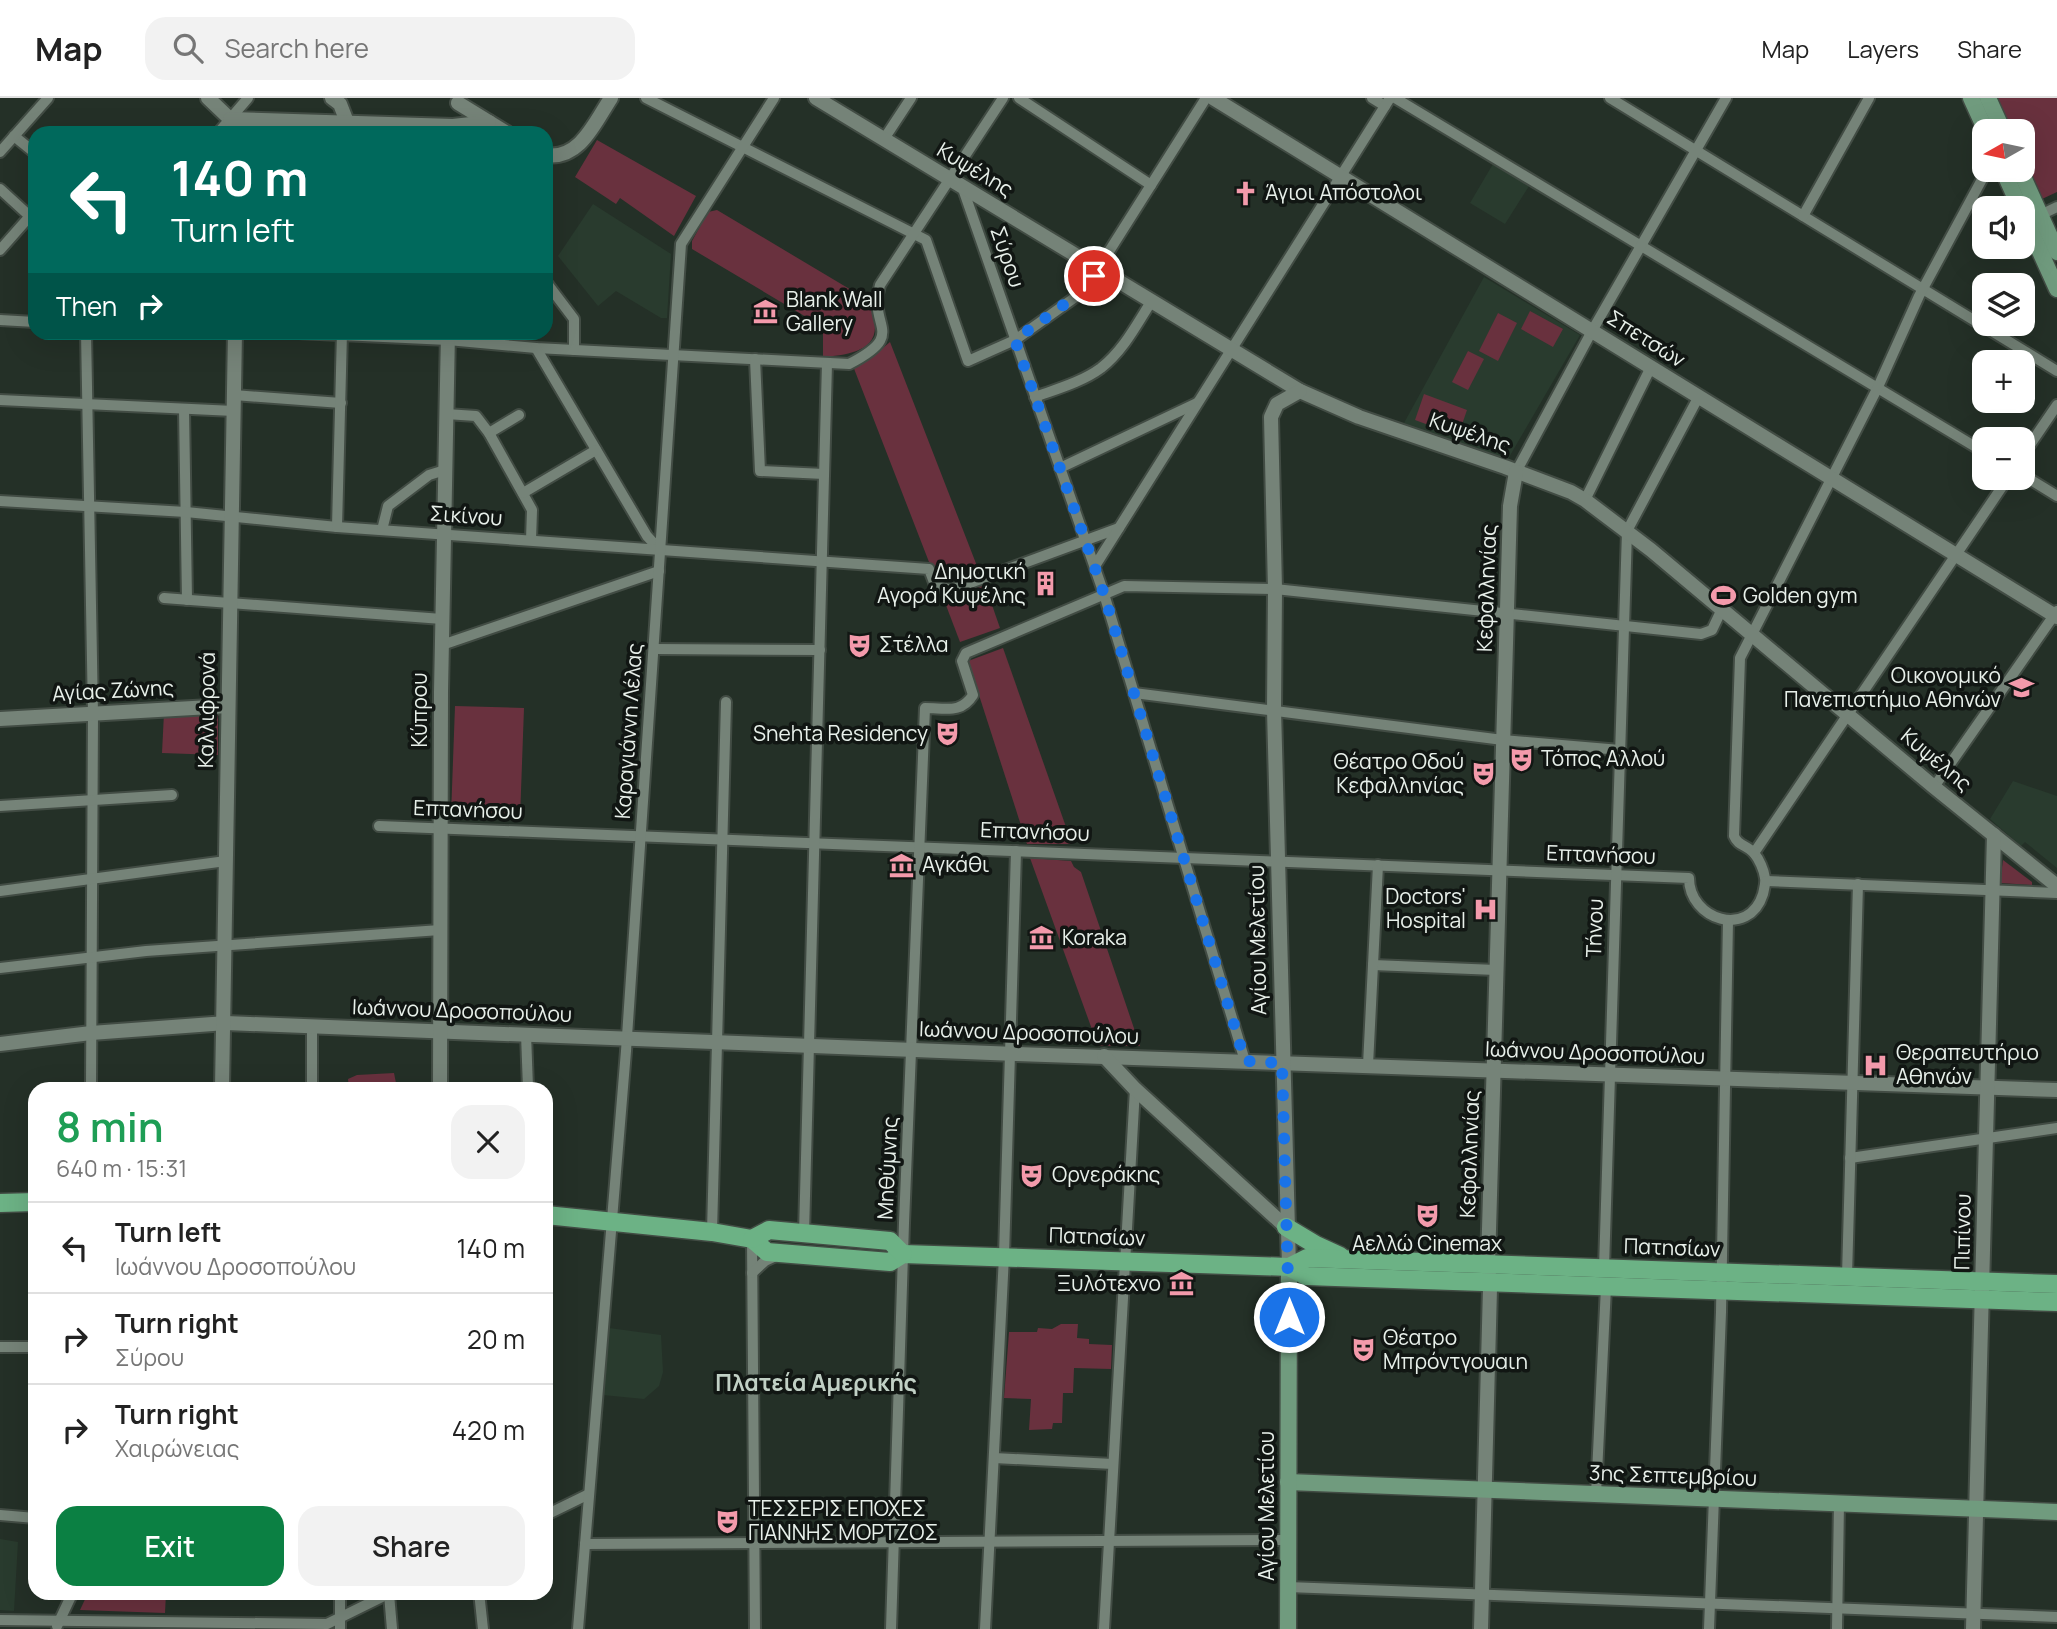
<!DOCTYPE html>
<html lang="en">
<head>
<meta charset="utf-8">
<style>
	body { margin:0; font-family:Manrope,sans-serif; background:#f2f2f2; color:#222; height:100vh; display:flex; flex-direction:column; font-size:26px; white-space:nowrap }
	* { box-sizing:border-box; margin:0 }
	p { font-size:23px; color:#767676 }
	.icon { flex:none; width:38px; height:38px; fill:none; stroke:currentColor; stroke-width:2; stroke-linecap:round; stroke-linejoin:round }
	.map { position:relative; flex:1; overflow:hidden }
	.panel { position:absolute; left:28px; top:984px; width:525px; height:518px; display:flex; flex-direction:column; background:#fff; border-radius:21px; box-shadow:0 7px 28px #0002 }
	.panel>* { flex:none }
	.banner { position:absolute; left:28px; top:28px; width:525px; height:214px; border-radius:21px; box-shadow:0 7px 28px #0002; background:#00695c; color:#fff; overflow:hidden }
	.needle { width:46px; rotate:261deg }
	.fabs { position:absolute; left:1972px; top:21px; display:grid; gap:14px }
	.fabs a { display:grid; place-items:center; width:63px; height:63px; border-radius:14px; background:#fff; box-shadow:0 7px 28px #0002; font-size:35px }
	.pin { position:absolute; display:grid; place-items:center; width:60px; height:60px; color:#fff; margin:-30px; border:4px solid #fff; border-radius:50%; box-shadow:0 2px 7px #0007 }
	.me { position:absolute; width:77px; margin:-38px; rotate:0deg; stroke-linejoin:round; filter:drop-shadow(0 0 5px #0008) }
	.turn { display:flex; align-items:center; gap:24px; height:147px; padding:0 28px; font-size:32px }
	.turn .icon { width:91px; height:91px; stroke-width:2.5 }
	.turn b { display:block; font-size:49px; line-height:60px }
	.then { display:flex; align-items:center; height:66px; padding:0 28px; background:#0003; gap:14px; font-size:26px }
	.round { display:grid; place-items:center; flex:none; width:74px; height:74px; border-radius:21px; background:#f2f2f2 }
	.summary { display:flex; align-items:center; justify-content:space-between; height:119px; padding:0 28px }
	h1 { font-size:42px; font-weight:600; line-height:52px; color:#1e9e55 }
	.cta { display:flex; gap:14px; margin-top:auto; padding:14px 28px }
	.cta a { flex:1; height:80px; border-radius:21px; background:#0b8043; color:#fff; font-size:28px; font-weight:600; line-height:80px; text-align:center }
	.cta a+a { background:#f2f2f2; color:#222 }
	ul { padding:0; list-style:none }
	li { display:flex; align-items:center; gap:21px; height:91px; padding:0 28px; border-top:2px solid #e0e0e0 }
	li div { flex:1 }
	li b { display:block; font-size:26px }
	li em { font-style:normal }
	header { display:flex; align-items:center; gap:42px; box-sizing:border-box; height:98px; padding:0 35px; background:#fff; border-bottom:2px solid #e0e0e0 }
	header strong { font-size:33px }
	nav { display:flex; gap:38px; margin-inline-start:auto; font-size:24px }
	.search { width:490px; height:63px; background:#f2f2f2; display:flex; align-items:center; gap:18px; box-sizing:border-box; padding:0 24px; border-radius:21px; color:#767676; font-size:26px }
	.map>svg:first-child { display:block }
	.built { fill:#293b2e }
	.green { fill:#69313e }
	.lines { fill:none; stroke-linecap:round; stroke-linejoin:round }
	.minor-casing { stroke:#424c44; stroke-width:14 }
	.tertiary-casing { stroke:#424c44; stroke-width:18 }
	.secondary-casing { stroke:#424c44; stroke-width:19 }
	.primary-casing { stroke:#424c44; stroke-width:21 }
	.minor { stroke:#758378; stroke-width:10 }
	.tertiary { stroke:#758378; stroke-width:14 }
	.secondary { stroke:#709b7e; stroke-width:16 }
	.primary { stroke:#6cb285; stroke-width:18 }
	.route { stroke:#1a73e8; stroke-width:12; stroke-dasharray:0 21.6 }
	.labels { text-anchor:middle; stroke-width:7; stroke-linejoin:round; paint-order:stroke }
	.street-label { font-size:21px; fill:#e8f0ea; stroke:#111613 }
	.poi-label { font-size:21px; fill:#e8f0ea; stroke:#111613; text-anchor:start }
	.neighbourhood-label { font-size:23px; font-weight:bold; fill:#c1d0c5; stroke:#111613 }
</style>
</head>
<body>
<header>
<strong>Map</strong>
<div class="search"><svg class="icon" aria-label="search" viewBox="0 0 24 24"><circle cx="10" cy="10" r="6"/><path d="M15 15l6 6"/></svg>Search here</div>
<nav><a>Map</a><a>Layers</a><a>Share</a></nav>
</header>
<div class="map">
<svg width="2057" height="1531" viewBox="0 0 2057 1531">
	<rect width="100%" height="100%" fill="#243027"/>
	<g class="built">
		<path d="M1493,66L1529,88L1505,126L1470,105Z"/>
		<path d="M593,106L671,156L667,220H661L616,193L598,208L558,158Z"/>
		<path d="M1484,179L1580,237L1508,361L1404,325Z"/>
		<path d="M2013,683L2057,698V770L2025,744L2021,748L1990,721Z"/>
		<path d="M609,1230L661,1237L663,1274L659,1288L644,1301L603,1297Z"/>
		<path d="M0,1441L18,1444L14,1513L0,1512Z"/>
	</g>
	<g class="green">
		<path d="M1997,0H2057V94L2042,101L2023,59V33H2012Z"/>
		<path d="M597,42L696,98L674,138L620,100L616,106L575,79Z"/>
		<path d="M717,112L868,202C871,210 875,220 875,229C875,255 843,257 823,259V229L692,151V143L708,114Z"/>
		<path d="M1530,213L1563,231L1553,249L1521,231Z"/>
		<path d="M1498,215L1517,225L1498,263L1479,253Z"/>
		<path d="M890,244L977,468L944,475L929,464L853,268L877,255Z"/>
		<path d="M1468,253L1484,261L1468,292L1452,284Z"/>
		<path d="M1424,296L1467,312L1458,338L1415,322Z"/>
		<path d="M985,487L1000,530L960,544L944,502Z"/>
		<path d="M1003,550L1072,746H1027L968,563Z"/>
		<path d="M455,608L524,610L520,721L451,718Z"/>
		<path d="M218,611V657L162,655L164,615Z"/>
		<path d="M1030,760L1071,763L1074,769L1081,774L1140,948H1098Z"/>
		<path d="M2003,762L2032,784V787L2000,785Z"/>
		<path d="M394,975L396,985L405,990H349L348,981L357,977Z"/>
		<path d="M1061,1226H1078L1077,1240L1089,1241V1246L1112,1247L1111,1271L1074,1270L1073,1295H1063L1062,1325H1053L1052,1331L1029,1332L1031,1301L1004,1300L1009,1234H1037L1038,1230L1052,1231Z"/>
		<path d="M88,1495H166L165,1515L80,1512Z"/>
	</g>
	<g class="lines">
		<defs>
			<g id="minor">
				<path d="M646,0L926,142L968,263L1015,242L1084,193L1206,0"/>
				<path d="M1019,0L1151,87"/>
				<path d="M1372,0L1385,8"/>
				<path d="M1395,0L1984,354"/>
				<path d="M1610,0L2057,273"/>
				<path d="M218,35L248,0"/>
				<path d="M14,38L35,55"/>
				<path d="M884,41L911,0"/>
				<path d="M0,54L48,0"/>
				<path d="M962,88L1104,496L1245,963"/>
				<path d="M0,91L35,123"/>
				<path d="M1803,118L1869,0"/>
				<path d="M2034,120L2057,109"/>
				<path d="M0,152L30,118"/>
				<path d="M546,184L574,221V252"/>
				<path d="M0,222L35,224"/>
				<path d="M86,234L93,616L91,990"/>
				<path d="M277,234L448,242L536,250L849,266C909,235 867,230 880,187L1003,0"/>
				<path d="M536,250L647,438L660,452"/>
				<path d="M755,261L760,373L824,376"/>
				<path d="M234,297L341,305"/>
				<path d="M1035,299C1057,291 1082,284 1101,270C1123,253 1137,226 1151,204"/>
				<path d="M0,302L234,313"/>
				<path d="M184,311L187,502"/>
				<path d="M446,316L476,318L489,335L532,412L531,442"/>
				<path d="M489,335L519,317"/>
				<path d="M2023,357L2057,307"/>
				<path d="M1060,370L1197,305"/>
				<path d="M1516,374L1592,233L1726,0"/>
				<path d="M2023,377L2057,398"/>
				<path d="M523,395L596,352"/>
				<path d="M1585,402L1651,269"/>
				<path d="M0,403L186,414L337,429L929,471L935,487L951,492L1119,430"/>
				<path d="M337,429L342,234"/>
				<path d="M382,432L388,408L429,377L445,372"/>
				<path d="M1095,468L1390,0"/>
				<path d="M164,500L442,521"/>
				<path d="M442,547L659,473"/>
				<path d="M654,551L820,552"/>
				<path d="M1134,595L1503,642L1620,652"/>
				<path d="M1934,689L2057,513"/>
				<path d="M0,708L172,697"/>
				<path d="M379,728L1689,780C1689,822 1749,841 1763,796C1764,791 1766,785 1765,780C1764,772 1759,761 1754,755C1747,747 1738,748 1734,738L1740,560L1878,289L1919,198L1987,72"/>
				<path d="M1754,755L2008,380"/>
				<path d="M1766,783L2057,795"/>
				<path d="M0,793L226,763"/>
				<path d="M1373,867L1496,872"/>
				<path d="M0,870L146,853L440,832"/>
				<path d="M526,936L528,990"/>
				<path d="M1368,967L1378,767"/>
				<path d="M312,990V929"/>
				<path d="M1850,1060L2057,1030"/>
				<path d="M712,1134L726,604"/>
				<path d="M804,1136L827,265"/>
				<path d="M752,1141L755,1531"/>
				<path d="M1604,1170L1627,433L1699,298"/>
				<path d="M752,1175L765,1163L778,1157"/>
				<path d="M1847,1178L1858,786"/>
				<path d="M0,1249H35"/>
				<path d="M994,1360L1113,1366"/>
				<path d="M1596,1396L1606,1189"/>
				<path d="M0,1417L35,1420"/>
				<path d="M546,1417L589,1396"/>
				<path d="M585,1446L1288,1442"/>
				<path d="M1288,1489L2057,1519"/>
				<path d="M479,1494L483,1531"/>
				<path d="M389,1496L392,1531"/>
				<path d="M0,1522L327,1526L392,1494"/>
				<path d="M57,1528L73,1494"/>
				<path d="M340,1531V1494"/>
				<path d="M578,1531L626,953L681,146L774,0"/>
				<path d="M891,1531L904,1125L925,610C946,610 961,616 973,597L962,563L966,555L1124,488L1275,491L1701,536L1712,532L1722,511"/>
				<path d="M985,1531L1004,1158L1016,753"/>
				<path d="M1104,1531L1135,991"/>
				<path d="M1709,1531L1721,1214L1728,822"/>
				<path d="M1837,1531L1839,1405"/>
			</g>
			<g id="tertiary">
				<path d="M208,0L230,21L237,35"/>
				<path d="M332,0L340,6L347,24"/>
				<path d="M816,0L1300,293L1359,319L1505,369L1571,394L1585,402L1651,452L1934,689L2057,788"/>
				<path d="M1213,0L2057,519"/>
				<path d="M458,5L507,35"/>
				<path d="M230,21L453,28L489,24"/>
				<path d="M546,57C580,62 595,24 611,0"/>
				<path d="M0,621L228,608"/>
				<path d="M0,946L91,935L226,925L1016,956L2057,992"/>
				<path d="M1104,958L1135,991L1286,1129"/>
				<path d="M222,990L235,234"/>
				<path d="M440,990L441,594L448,234"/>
				<path d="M1289,1169L1274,612L1275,491L1271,319L1277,306L1300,293"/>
				<path d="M1481,1531L1490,1190L1488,1166L1510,408L1516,374"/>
				<path d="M1973,1531L1994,737"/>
			</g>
			<g id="secondary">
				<path d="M1971,0L1986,33"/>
				<path d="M1988,0L2003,33"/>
				<path d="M2003,72L2020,110"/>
				<path d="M2020,72L2057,154"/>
				<path d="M2023,116L2057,191"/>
				<path d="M1288,1384L2057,1414"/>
				<path d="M1288,1531L1289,1169"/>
			</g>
			<g id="primary">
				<path d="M0,1105L35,1104"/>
				<path d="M546,1117L712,1134L752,1141L767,1154L890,1164L903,1156L1289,1169L1306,1178L2057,1204"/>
				<path d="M1286,1129L1316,1147L1340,1158"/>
				<path d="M752,1141L769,1132L890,1143L903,1156"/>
				<path d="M1289,1169L1307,1160L2057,1186"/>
			</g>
		</defs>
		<use href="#minor" class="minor-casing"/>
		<use href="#tertiary" class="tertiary-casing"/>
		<use href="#secondary" class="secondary-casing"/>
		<use href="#primary" class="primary-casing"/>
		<use href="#minor" class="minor"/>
		<use href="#tertiary" class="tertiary"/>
		<use href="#secondary" class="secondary"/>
		<use href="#primary" class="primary"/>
	</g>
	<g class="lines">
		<path class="route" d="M1094,178L1084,192L1015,242L1104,496L1245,963L1282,965L1289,1219"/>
	</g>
	<defs>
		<symbol id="church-bare" viewBox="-9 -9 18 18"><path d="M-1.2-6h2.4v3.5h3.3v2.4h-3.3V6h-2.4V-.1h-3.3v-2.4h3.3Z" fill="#f39aab" stroke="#111613" stroke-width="2.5" paint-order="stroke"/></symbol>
		<symbol id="museum-bare" viewBox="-9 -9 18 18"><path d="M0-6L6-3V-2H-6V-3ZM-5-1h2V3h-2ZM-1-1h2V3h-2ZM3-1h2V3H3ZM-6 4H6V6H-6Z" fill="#f39aab" stroke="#111613" stroke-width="2.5" paint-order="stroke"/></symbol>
		<symbol id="building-bare" viewBox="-9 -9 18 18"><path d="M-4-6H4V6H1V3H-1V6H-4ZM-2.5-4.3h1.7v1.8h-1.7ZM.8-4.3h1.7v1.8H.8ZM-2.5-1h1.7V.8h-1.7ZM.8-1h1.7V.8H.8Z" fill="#f39aab" stroke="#111613" stroke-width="2.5" paint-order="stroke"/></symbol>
		<symbol id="stadium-bare" viewBox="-9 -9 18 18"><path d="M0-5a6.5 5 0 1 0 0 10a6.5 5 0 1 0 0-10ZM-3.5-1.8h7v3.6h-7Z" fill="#f39aab" stroke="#111613" stroke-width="2.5" paint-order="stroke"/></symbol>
		<symbol id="theatre-bare" viewBox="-9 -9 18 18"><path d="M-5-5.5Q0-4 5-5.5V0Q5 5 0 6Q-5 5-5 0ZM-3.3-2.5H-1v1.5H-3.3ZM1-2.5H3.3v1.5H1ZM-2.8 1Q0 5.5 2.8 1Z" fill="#f39aab" stroke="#111613" stroke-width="2.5" paint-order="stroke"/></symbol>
		<symbol id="university-bare" viewBox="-9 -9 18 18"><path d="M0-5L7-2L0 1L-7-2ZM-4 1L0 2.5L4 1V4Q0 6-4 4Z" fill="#f39aab" stroke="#111613" stroke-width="2.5" paint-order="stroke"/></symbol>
		<symbol id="hospital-bare" viewBox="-9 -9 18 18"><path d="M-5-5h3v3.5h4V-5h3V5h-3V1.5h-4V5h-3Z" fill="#f39aab" stroke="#111613" stroke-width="2.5" paint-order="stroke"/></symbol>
	</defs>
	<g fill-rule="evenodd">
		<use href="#church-bare" x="1228" y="78" width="35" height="35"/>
		<use href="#museum-bare" x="748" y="196" width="35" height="35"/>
		<use href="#building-bare" x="1028" y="468" width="35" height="35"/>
		<use href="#stadium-bare" x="1706" y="480" width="35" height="35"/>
		<use href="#theatre-bare" x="842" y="530" width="35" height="35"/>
		<use href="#university-bare" x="2004" y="572" width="35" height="35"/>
		<use href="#theatre-bare" x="930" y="618" width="35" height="35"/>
		<use href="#theatre-bare" x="1504" y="644" width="35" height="35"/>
		<use href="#theatre-bare" x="1466" y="658" width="35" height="35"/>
		<use href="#museum-bare" x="884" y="750" width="35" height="35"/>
		<use href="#hospital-bare" x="1468" y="794" width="35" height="35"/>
		<use href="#museum-bare" x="1024" y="822" width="35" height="35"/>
		<use href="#hospital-bare" x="1858" y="950" width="35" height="35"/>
		<use href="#theatre-bare" x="1014" y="1060" width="35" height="35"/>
		<use href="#theatre-bare" x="1410" y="1100" width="35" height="35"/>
		<use href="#museum-bare" x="1164" y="1168" width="35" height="35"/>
		<use href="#theatre-bare" x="1346" y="1234" width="35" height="35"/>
		<use href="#theatre-bare" x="710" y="1406" width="35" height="35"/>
	</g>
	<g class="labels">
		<g class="street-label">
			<text transform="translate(975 72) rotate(31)" y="7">Κυψέλης</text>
			<text transform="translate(1007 159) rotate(71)" y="7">Σύρου</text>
			<text transform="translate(1646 241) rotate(32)" y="7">Σπετσών</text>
			<text transform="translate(1470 335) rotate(19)" y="7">Κυψέλης</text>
			<text transform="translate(466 418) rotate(4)" y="7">Σικίνου</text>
			<text transform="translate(1487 490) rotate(-88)" y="7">Κεφαλληνίας</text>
			<text transform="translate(113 593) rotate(-3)" y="7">Αγίας Ζώνης</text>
			<text transform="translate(207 612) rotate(-89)" y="7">Καλλιφρονά</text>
			<text transform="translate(420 612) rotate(-90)" y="7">Κύπρου</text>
			<text transform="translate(629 633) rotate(-86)" y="7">Καραγιάννη Λέλας</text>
			<text transform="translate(1936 662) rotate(40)" y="7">Κυψέλης</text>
			<text transform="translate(468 712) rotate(2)" y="7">Επτανήσου</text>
			<text transform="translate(1035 734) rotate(2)" y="7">Επτανήσου</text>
			<text transform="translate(1601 757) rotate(2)" y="7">Επτανήσου</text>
			<text transform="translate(1595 830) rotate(-88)" y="7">Τήνου</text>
			<text transform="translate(1258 842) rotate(-91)" y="7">Αγίου Μελετίου</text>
			<text transform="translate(462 913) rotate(2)" y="7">Ιωάννου Δροσοπούλου</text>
			<text transform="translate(1029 935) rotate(2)" y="7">Ιωάννου Δροσοπούλου</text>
			<text transform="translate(1595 955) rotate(2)" y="7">Ιωάννου Δροσοπούλου</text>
			<text transform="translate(1470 1056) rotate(-88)" y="7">Κεφαλληνίας</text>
			<text transform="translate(888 1070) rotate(-87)" y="7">Μηθύμνης</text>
			<text transform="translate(1963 1134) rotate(-89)" y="7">Πιπίνου</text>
			<text transform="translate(1097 1139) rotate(2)" y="7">Πατησίων</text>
			<text transform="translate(1672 1150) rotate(2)" y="7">Πατησίων</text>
			<text transform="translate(1673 1378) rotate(2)" y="7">3ης Σεπτεμβρίου</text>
			<text transform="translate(1267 1408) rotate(-90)" y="7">Αγίου Μελετίου</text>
		</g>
		<g class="poi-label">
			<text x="1265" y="102">Άγιοι Απόστολοι</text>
			<text x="786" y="209">Blank Wall<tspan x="786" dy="24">Gallery</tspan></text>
			<text x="1026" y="481" text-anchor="end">Δημοτική<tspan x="1026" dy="24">Αγορά Κυψέλης</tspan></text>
			<text x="1743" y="505">Golden gym</text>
			<text x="879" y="554">Στέλλα</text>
			<text x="2001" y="585" text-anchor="end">Οικονομικό<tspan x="2001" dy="24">Πανεπιστήμιο Αθηνών</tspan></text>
			<text x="928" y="643" text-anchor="end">Snehta Residency</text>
			<text x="1541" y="668">Τόπος Αλλού</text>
			<text x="1464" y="671" text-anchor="end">Θέατρο Οδού<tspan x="1464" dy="24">Κεφαλληνίας</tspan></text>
			<text x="922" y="774">Αγκάθι</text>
			<text x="1466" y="806" text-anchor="end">Doctors'<tspan x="1466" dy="24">Hospital</tspan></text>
			<text x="1062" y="847">Koraka</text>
			<text x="1896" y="962">Θεραπευτήριο<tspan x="1896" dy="24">Αθηνών</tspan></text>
			<text x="1052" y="1084">Ορνεράκης</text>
			<text x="1427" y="1153" text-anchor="middle">Αελλώ Cinemax</text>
			<text x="1161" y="1193" text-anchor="end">Ξυλότεχνο</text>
			<text x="1383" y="1247">Θέατρο<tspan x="1383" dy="24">Μπρόντγουαιη</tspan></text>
			<text x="748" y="1418">ΤΕΣΣΕΡΙΣ ΕΠΟΧΕΣ<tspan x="748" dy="24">ΓΙΑΝΝΗΣ ΜΟΡΤΖΟΣ</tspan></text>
		</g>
		<g class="neighbourhood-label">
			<text x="816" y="1293">Πλατεία Αμερικής</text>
		</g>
	</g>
</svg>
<div class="fabs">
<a><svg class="needle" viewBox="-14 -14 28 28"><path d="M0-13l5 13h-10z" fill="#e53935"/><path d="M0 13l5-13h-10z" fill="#767676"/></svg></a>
<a><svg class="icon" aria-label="sound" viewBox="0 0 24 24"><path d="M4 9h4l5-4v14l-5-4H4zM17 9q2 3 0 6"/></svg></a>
<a><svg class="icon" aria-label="layers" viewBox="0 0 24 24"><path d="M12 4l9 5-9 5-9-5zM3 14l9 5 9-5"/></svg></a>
<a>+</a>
<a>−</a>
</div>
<div class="pin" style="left:1094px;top:178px;background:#d93025"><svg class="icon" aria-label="arrive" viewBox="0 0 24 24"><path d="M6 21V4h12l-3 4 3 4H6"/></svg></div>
<svg class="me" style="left:1289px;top:1219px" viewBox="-20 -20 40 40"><circle r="17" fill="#1a73e8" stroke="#fff" stroke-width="3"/><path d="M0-11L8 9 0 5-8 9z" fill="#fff"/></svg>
<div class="banner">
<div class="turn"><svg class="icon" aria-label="left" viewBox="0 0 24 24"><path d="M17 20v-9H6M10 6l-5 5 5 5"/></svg><div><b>140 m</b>Turn left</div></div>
<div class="then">Then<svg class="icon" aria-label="right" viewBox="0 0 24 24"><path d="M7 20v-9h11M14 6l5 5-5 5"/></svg></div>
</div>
<section class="panel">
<div class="summary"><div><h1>8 min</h1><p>640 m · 15:31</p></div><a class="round"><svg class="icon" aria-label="close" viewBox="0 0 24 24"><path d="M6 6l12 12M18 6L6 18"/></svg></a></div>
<ul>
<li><svg class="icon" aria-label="left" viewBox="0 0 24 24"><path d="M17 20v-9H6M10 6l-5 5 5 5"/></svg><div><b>Turn left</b><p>Ιωάννου Δροσοπούλου</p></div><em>140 m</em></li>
<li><svg class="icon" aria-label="right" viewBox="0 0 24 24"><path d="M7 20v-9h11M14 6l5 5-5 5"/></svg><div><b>Turn right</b><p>Σύρου</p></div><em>20 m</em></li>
<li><svg class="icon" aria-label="right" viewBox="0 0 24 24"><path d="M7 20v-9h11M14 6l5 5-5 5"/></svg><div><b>Turn right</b><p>Χαιρώνειας</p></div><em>420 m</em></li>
</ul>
<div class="cta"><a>Exit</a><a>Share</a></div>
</section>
</div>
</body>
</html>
